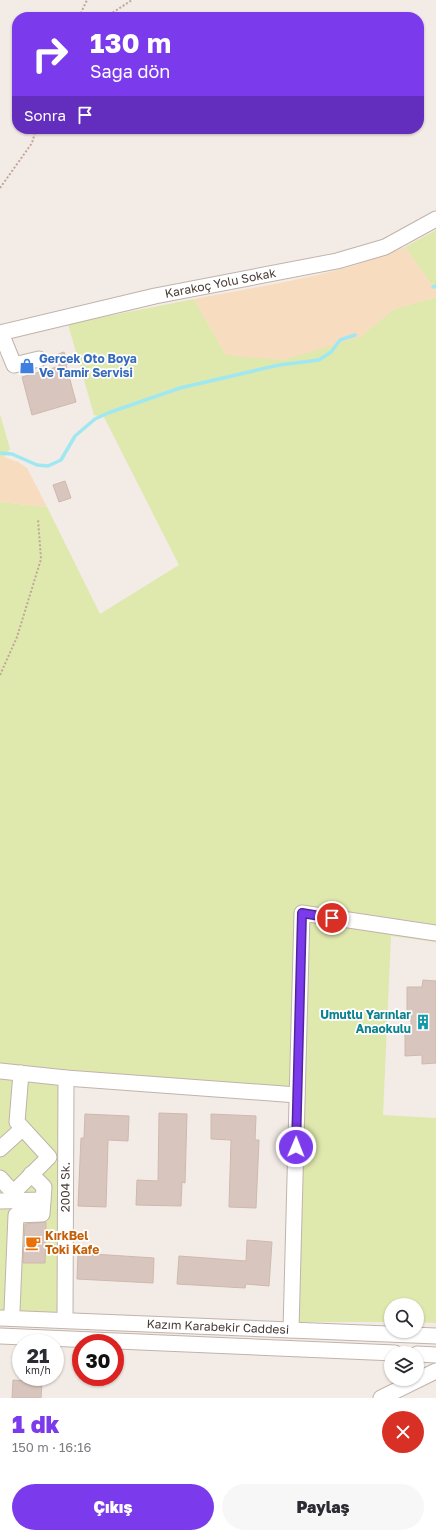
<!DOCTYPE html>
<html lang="tr">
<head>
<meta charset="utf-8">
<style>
	body { margin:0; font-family:"Golos Text",sans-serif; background:#f7f7f7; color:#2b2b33; height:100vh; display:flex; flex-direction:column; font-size:15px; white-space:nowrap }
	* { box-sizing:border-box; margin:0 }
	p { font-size:13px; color:#7c7c81 }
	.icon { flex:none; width:22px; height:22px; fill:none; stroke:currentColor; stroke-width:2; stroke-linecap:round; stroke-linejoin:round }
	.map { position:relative; height:1398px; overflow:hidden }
	.side { display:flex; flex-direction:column; background:#fff; flex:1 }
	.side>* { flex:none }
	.top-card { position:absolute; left:12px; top:12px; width:412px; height:122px; border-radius:16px; box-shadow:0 1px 3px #0004; background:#7c3aed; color:#fff; overflow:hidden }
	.buttons { position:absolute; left:384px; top:1298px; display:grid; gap:8px }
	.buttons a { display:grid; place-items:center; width:40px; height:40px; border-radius:50%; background:#fff; box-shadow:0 1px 3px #0004; font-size:20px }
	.speed { position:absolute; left:12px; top:1334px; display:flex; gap:8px; font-size:20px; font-weight:700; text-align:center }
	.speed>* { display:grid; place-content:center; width:52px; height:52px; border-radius:50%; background:#fff; box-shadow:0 1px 3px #0004; line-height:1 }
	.speed small { font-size:10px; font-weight:400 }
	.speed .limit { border:6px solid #d22; background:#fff; color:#111 }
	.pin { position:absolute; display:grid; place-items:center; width:34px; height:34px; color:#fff; margin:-17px; border:2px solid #fff; border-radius:50%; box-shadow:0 1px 4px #0007 }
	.me { position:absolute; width:44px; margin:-22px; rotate:1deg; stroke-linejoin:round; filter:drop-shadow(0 0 3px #0008) }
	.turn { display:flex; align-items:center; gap:14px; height:84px; padding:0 12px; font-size:18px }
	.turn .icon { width:52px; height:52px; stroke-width:2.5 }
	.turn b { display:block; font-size:28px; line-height:34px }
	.then { display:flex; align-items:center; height:38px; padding:0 12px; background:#0003; gap:8px; font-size:15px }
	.round { display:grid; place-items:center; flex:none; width:42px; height:42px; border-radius:21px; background:#f7f7f7 }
	.headline { display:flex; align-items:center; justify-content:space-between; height:68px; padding:0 12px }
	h1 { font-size:24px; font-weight:800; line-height:30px; color:#7c3aed }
	.action { display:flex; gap:8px; margin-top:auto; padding:8px 12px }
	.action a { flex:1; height:46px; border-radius:24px; background:#7c3aed; color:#fff; font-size:16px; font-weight:800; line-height:46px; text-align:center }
	.action a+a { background:#f7f7f7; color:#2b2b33 }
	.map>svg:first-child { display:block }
	.green { fill:#dfe8ad }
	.sand { fill:#f8dcc0 }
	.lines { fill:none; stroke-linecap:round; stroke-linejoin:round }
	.stream { stroke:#a0e8f1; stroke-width:3.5 }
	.building { fill:#d8c6be; stroke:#cfb8ae }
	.minor-casing { stroke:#c1b3ab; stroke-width:17 }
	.path { stroke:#c0a799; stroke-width:2; stroke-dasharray:2 2; stroke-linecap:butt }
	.minor { stroke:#fff; stroke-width:15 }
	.route-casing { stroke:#51269a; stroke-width:10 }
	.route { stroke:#7c3aed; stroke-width:7 }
	.labels { text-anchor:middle; stroke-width:3.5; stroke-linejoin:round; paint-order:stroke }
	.street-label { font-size:12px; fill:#463a35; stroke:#fff }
	.shop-label { font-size:12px; font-weight:bold; fill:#366cbe; stroke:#fff; text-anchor:start }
	.culture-label { font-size:12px; font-weight:bold; fill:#0d838f; stroke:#fff; text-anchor:end }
	.food-label { font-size:12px; font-weight:bold; fill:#c56008; stroke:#fff; text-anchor:start }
</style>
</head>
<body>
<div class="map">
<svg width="436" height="1398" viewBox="0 0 436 1398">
	<rect width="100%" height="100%" fill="#f3ebe5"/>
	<g class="green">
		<path d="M436,230V291L405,247Z"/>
		<path d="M436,297V942L391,936L383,1115L436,1118V1323L417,1322V1305H391V1322H291L297,1095L66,1078L65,1313L0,1311V502L47,507L100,614L179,565L104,417L94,415L68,324L194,299L226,355L360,337L394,309Z"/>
		<path d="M0,414L10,449L4,457L0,458Z"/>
	</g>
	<g class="sand">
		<path d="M405,247L436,291V297L394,309L360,337L283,360L226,355L194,299C265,285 338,276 405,247Z"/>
		<path d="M4,457L18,462L27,468L47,507L0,502V458Z"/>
	</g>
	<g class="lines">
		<g class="stream">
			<path d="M433,287L436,286"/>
			<path d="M0,453L12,454L37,465L48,466L61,460L75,436L95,419L108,413L180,388L279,365L319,360L331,352L340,340L355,335"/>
		</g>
	</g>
	<g class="building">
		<path d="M64,352L68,364L66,365L76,402L32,415L22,377L64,365L59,366L56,355Z"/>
		<path d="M65,481L71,498L59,502L53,485Z"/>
		<path d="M423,980L436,981V1063L422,1064V1055L405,1056V1032H411V1011H407V987H422Z"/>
		<path d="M159,1113L187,1114L185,1183L182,1182L181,1206L136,1205L137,1180L158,1181Z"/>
		<path d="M85,1114L129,1116L128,1141L108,1140L106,1207L78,1206L81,1138H84Z"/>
		<path d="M211,1114L256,1116L255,1140H259L256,1208L229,1207L231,1140L211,1139Z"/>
		<path d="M46,1222L45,1263H23L25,1224Z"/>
		<path d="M247,1240L272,1242L269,1286L246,1284L245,1288L177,1284L179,1256L246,1261Z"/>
		<path d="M78,1253L154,1258L153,1283L77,1279Z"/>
		<path d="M13,1380L42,1382L41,1398H12Z"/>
	</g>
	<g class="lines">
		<defs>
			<g id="minor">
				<path id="s1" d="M0,333L155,296L337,261L385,247L436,219"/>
				<path d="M1,333L14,365L39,359"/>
				<path d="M0,1071L66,1078L297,1095"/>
				<path d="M0,1149L22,1129"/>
				<path d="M0,1178L9,1188L16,1190L49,1157L17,1122L21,1073"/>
				<path d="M0,1201L43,1200"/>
				<path d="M12,1311L16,1215L42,1214L44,1187L31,1174"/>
				<path id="s2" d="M0,1318L436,1336"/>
				<path id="s3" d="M65,1320L66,1078"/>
				<path d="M291,1330L302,913L436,933"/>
				<path d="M0,1336L395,1353"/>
				<path d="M417,1354L436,1355"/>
				<path d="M381,1398L436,1371"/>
			</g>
		</defs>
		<use href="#minor" class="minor-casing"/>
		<g class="path">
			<path d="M79,17L87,0"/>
			<path d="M106,17L132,0"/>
			<path d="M0,188L32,143L36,129"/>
			<path d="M0,675L17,637L41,559L38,519"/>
		</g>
		<use href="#minor" class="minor"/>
	</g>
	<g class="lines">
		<defs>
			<path id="route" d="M296,1147L302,913L332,918"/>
		</defs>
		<use href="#route" class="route-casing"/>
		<use href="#route" class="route"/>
	</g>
	<defs>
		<symbol id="shop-bare" viewBox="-9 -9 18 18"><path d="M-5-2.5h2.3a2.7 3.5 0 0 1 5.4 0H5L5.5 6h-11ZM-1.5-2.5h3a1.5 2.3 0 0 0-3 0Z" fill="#3f7fe0" stroke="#fff" stroke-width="2.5" paint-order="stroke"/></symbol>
		<symbol id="building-bare" viewBox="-9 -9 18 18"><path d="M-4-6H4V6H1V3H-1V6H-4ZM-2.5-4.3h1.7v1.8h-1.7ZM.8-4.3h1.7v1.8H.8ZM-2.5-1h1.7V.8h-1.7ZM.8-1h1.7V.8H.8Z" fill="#0f9aa8" stroke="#fff" stroke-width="2.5" paint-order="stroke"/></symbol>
		<symbol id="cafe-bare" viewBox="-9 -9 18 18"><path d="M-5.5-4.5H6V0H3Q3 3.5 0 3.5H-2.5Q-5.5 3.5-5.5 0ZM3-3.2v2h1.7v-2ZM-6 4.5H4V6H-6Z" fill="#e8710a" stroke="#fff" stroke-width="2.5" paint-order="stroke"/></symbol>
	</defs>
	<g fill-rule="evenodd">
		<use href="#shop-bare" x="16" y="355" width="22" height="22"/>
		<use href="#building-bare" x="412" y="1011" width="22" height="22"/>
		<use href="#cafe-bare" x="22" y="1232" width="22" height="22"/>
	</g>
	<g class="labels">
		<g class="street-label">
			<text dy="4" stroke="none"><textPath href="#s1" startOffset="226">Karakoç Yolu Sokak</textPath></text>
			<text dy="4" stroke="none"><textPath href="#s3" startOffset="133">2004 Sk.</textPath></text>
			<text dy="4" stroke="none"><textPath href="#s2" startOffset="218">Kazım Karabekir Caddesi</textPath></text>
		</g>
		<g class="shop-label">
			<text x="39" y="363">Gercek Oto Boya<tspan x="39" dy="14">Ve Tamir Servisi</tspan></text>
		</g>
		<g class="culture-label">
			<text x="411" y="1019">Umutlu Yarınlar<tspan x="411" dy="14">Anaokulu</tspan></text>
		</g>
		<g class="food-label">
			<text x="45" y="1240">KırkBel<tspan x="45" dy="14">Toki Kafe</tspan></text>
		</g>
	</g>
</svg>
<div class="buttons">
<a><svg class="icon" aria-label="search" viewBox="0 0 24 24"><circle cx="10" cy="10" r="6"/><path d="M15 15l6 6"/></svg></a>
<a><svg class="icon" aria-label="layers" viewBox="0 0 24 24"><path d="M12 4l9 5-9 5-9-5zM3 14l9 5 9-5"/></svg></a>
</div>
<div class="speed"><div>21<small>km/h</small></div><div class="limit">30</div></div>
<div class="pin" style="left:332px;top:918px;background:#d93025"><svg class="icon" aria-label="arrive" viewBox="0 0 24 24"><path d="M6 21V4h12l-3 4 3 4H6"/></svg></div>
<svg class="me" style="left:296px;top:1147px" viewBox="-20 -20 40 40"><circle r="17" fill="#7c3aed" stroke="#fff" stroke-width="3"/><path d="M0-11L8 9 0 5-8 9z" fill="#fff"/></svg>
<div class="top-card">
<div class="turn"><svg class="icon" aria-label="right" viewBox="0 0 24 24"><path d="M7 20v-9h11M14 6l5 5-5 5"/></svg><div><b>130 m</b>Sağa dön</div></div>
<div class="then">Sonra<svg class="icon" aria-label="arrive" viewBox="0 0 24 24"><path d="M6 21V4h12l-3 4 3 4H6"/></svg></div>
</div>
</div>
<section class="side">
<div class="headline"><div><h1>1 dk</h1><p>150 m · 16:16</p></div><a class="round" style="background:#d93025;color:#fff"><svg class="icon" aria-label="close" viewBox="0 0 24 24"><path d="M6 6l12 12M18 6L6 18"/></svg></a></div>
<div class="action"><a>Çıkış</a><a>Paylaş</a></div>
</section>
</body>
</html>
